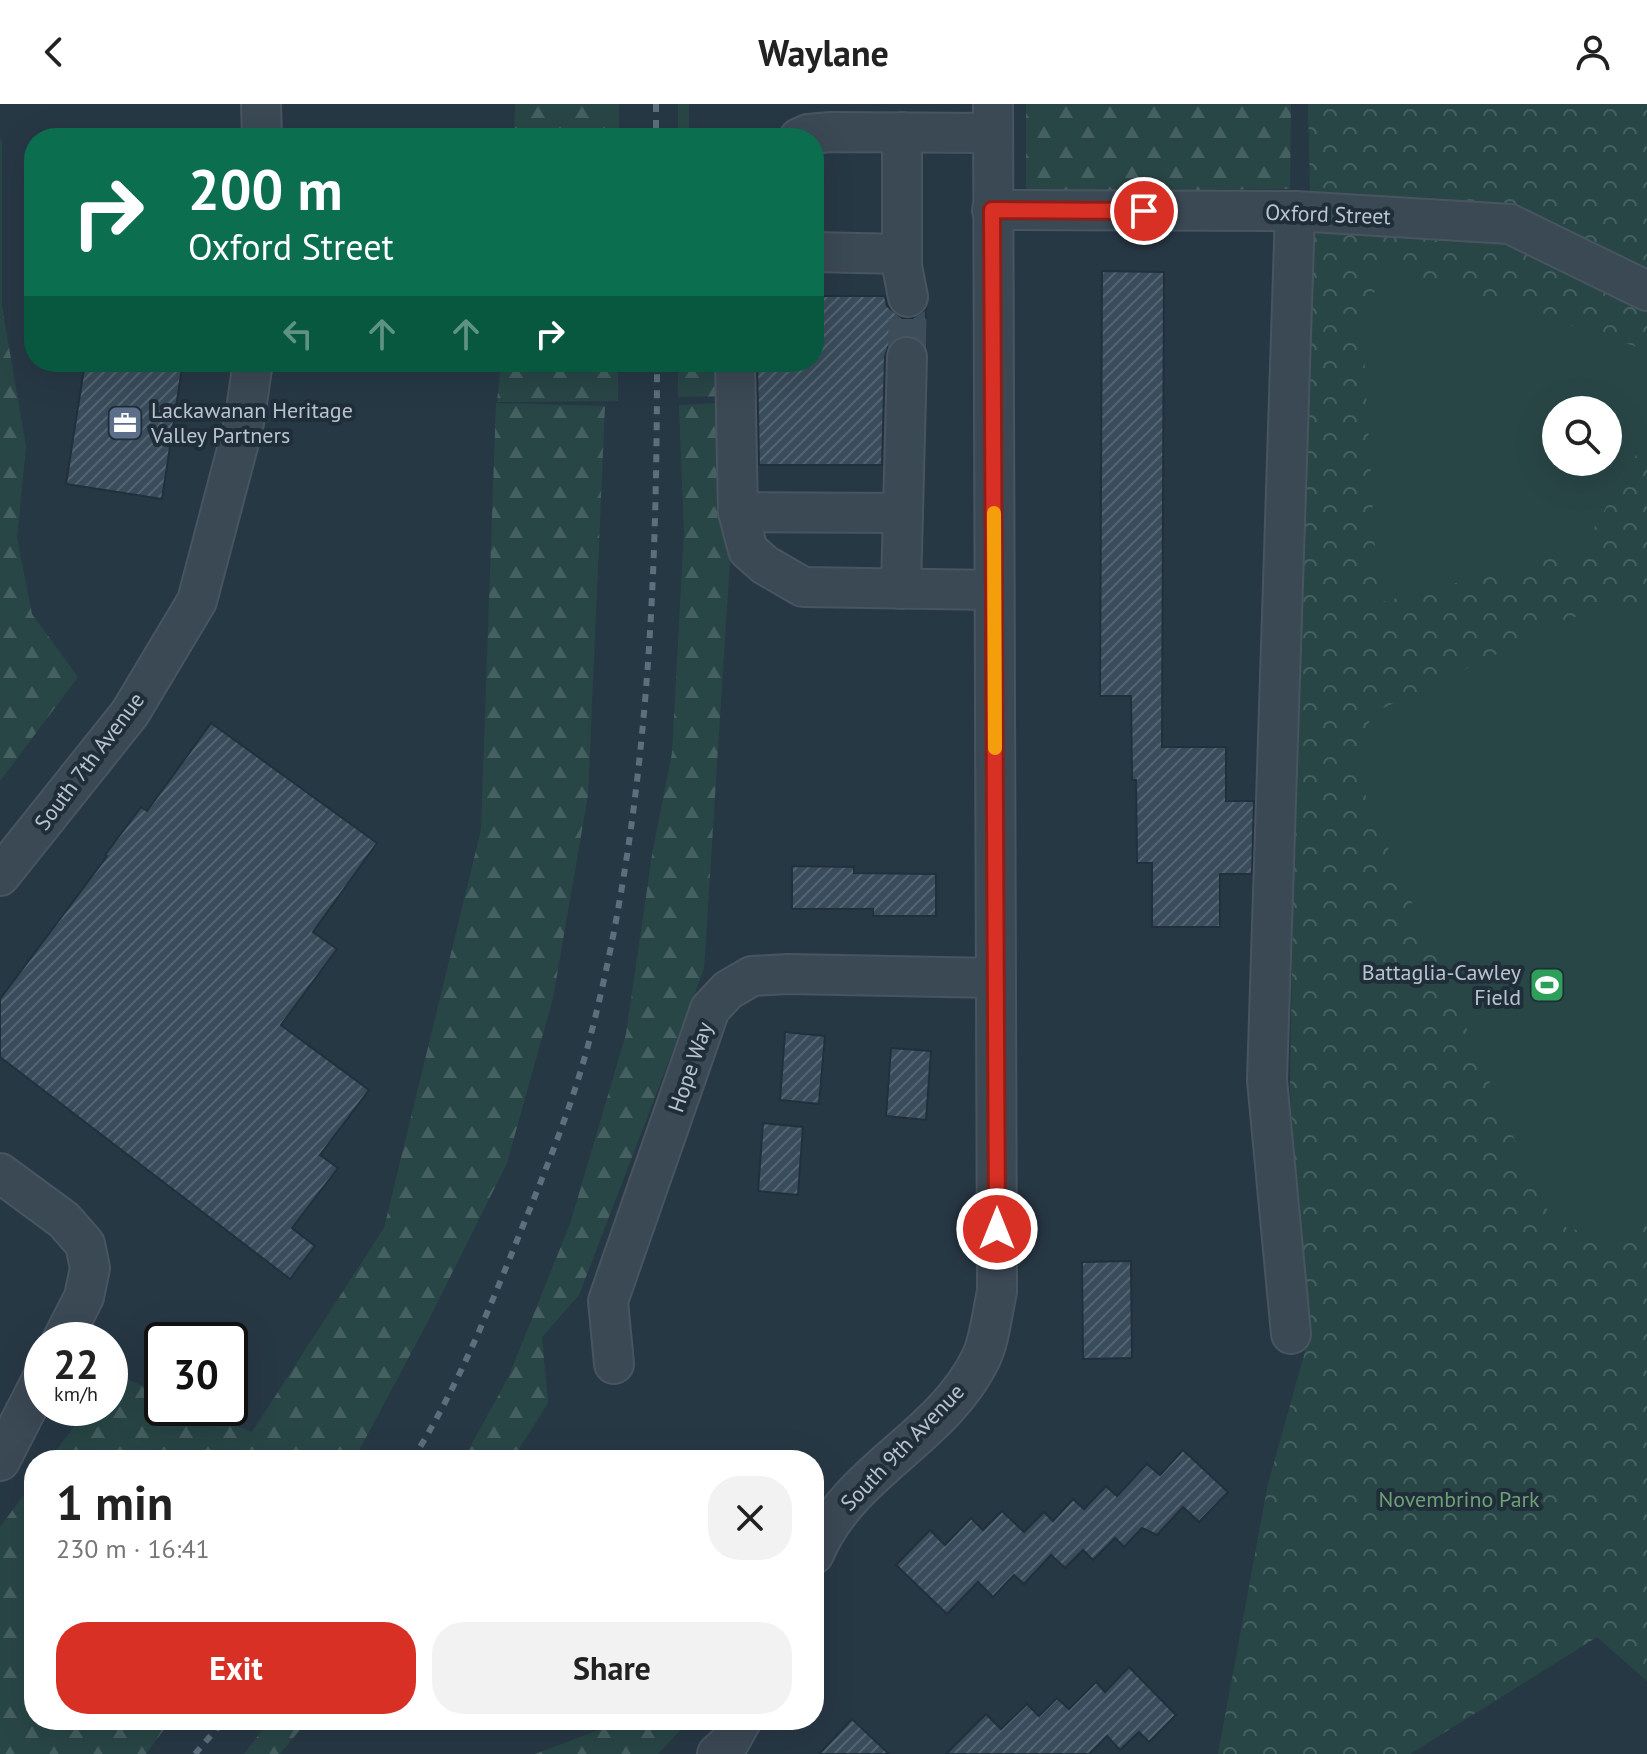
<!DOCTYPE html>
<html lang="en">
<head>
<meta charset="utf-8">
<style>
	body { margin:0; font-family:"PT Sans",sans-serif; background:#f2f2f2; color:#222; height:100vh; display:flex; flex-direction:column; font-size:30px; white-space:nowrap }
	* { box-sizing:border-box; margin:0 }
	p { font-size:26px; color:#767676 }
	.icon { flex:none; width:44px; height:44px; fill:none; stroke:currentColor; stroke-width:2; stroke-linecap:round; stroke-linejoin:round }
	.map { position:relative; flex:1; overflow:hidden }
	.details { position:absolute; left:24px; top:1346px; width:800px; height:280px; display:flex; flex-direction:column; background:#fff; border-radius:32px; box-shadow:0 8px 32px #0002 }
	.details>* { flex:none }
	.hud { position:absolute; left:24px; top:24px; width:800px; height:244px; border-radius:32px; box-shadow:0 8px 32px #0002; background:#0b6e4f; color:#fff; overflow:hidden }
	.fabs { position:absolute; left:1542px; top:292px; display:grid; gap:16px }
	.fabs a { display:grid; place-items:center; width:80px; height:80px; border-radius:50%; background:#fff; box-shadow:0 8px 32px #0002; font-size:40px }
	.speed { position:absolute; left:24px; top:1218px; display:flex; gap:16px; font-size:40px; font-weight:700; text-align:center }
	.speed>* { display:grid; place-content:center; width:104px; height:104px; border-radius:50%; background:#fff; box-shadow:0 8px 32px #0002; line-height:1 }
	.speed small { font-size:20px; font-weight:400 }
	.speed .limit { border:4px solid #111; border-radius:12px; background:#fff; color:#111 }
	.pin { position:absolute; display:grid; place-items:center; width:68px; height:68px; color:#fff; margin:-34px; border:4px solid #fff; border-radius:50%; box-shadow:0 2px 8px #0007 }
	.me { position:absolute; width:88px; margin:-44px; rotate:0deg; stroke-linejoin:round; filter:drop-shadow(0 0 6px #0008) }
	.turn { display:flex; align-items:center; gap:28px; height:168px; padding:0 32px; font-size:36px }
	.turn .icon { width:104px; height:104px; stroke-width:2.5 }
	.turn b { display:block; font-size:56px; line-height:68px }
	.lanes { display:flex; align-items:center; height:76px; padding:0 32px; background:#0003; justify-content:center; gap:40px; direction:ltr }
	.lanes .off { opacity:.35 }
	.round { display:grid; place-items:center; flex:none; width:84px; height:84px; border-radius:32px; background:#f2f2f2 }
	.head { display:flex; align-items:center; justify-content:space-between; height:136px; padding:0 32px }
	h1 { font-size:48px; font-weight:700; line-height:60px }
	.primary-button { display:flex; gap:16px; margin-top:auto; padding:16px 32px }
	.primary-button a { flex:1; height:92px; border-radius:32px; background:#d93025; color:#fff; font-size:32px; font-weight:700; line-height:92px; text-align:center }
	.primary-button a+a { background:#f2f2f2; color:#222 }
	header { display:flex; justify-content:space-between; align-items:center; height:104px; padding:0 32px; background:#fff; font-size:36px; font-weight:700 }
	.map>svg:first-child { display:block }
	.forest { fill:url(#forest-firs) }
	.park { fill:url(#park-crowns); fill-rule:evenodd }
	.garden { fill:#294646; fill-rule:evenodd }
	.building { fill:url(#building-hatch); stroke:#22303c; stroke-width:2 }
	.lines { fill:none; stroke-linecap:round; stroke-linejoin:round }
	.minor-tunnel { stroke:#3d4d5a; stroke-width:38; stroke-dasharray:38 19; stroke-linecap:butt }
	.minor-casing { stroke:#485561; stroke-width:42 }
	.minor { stroke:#3b4955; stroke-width:38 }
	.rail { stroke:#5d6e7c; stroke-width:6; stroke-dasharray:8 8; stroke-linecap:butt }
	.route-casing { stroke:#8d1f18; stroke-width:20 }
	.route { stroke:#d93025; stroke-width:14 }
	.slow { stroke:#f59e0b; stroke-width:14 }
	.labels { text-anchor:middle; stroke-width:8; stroke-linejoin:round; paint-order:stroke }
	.street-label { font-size:22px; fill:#b9c4ce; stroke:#202e3a }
	.poi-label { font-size:22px; fill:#b9c4ce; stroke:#202e3a; text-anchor:start }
	.park-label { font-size:22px; fill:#6fa075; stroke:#202e3a }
</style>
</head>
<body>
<header><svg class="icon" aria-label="back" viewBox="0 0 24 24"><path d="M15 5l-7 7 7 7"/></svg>Waylane<svg class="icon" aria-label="person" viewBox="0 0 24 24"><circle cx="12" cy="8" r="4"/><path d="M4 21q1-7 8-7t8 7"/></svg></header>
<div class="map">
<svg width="1647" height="1650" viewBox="0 0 1647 1650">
	<defs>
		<pattern id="forest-firs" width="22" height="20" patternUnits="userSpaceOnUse" patternTransform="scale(2)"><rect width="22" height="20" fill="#294646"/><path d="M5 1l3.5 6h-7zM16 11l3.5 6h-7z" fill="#465f60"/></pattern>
		<pattern id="park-crowns" width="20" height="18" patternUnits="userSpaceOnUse" patternTransform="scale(2)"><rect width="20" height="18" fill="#294646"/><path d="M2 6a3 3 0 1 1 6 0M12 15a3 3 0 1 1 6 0" fill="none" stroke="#465f60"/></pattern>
		<pattern id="building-hatch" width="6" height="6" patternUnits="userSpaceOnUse" patternTransform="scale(2)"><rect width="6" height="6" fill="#394c5b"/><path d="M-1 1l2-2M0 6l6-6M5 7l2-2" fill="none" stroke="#546471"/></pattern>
	</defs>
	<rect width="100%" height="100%" fill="#273845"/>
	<g class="forest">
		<path d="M515,0H619V34H514Z"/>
		<rect x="678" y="0" width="11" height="34"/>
		<path d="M1026,0H1291L1290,85L1026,88Z"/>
		<path d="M0,35L2,38V202L26,343L17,434L32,510L78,573L0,677Z"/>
		<path d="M501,258H618V297L497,298Z"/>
		<path d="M678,258H741V292L678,293Z"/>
		<path d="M740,298L704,865L579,1191L542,1233L548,1299L512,1356H463L508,1274L570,1120L626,930L652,751L672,649L684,429L679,301Z"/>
		<path d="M496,299L605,302L588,691L553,894L507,1059L427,1219L354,1356H49L88,1304H110V1273L113,1269L162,1290V1304H195L252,1328L384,1124L481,726Z"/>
		<path d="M34,1377V1616H171L146,1650H0V1423Z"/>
		<path d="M270,1616H308L280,1650H244Z"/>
		<path d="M625,1616H690L658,1650H535Z"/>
	</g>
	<path class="park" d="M1308,0H1647V1577L1597,1533L1410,1650H1218L1268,1380L1308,1237L1290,988L1296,611L1311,131ZM1556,306H1608V358H1556Z"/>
	<g class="garden">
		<path d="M1387,162L1647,246V332L1581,447L1378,499L1362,213ZM1556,306H1608V358H1556Z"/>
		<path d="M1596,503L1647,510V1111L1620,1129L1598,1130L1567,1124L1543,1101L1352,660L1373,609Z"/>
	</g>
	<g class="building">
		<path d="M1102,167L1164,168L1162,643H1226V697H1254L1252,770H1220V823H1152V759H1137L1136,676H1132L1131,592H1100Z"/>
		<path d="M814,192H885L887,202L902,214H913L926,205V242L918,234L908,231L897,233L889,241L885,252L882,361H759L757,258H814Z"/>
		<path d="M85,258H183L162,395L66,380Z"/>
		<path d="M211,619L377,739L313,828L337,845L281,921L369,986L320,1051L338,1064L292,1124L315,1142L290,1175L0,953V895L107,752L105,751L141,703L147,707Z"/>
		<path d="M792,762L854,763V769L936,770V812H873V805H792Z"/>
		<path d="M785,928L825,932L819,1000L780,996Z"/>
		<path d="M891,944L931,947L926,1016L886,1012Z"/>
		<path d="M763,1019L803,1023L798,1091L758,1087Z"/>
		<path d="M1131,1157L1132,1254L1083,1255L1082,1158Z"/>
		<path d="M1183,1346L1228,1388L1199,1418L1183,1403L1157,1431L1142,1424L1124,1443L1115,1434L1093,1456L1083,1446L1065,1464L1051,1451L1024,1480L1014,1471L993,1493L978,1478L947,1510L896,1461L930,1426L945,1441L971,1414L983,1426L1002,1407L1024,1428L1044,1408L1053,1417L1073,1395L1084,1405L1106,1382L1117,1392L1147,1360L1160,1371Z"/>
		<path d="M1129,1563L1176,1611L1149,1638L1139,1628L1120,1646L1107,1632L1089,1650H946L986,1610L1001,1625L1027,1600L1039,1612L1057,1594L1069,1605L1096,1578L1105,1588Z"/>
		<path d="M852,1615L889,1650H819Z"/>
	</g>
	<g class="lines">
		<path class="minor-tunnel" d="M907,253L908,193"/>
		<defs>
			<g id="minor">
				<path d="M261,0L262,34"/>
				<path d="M902,28V162L908,193"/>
				<path d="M799,34L808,30L831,28L993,29"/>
				<path d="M992,106L1295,107L1510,120L1647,187"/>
				<path d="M814,148L901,150"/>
				<path d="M735,258L738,408L748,446L765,461L803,483L994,486"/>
				<path d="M738,408L903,409"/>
				<path d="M901,485L907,253"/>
				<path d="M0,772L130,609L197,497L244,319L253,258"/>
				<path d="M0,1069L64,1116L85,1140L90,1164L84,1193L62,1236"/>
				<path d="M1291,1230L1267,976L1295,107"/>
				<path d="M614,1260L608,1197L710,905L728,886L752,872L788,870L996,874"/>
				<path d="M0,1357L42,1275"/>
				<path d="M814,1450C849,1366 942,1335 981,1254C990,1235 992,1209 997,1188L993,0"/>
				<path d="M717,1650L729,1639L742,1616"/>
			</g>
		</defs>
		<use href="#minor" class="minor-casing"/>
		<use href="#minor" class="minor"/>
		<g class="rail">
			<path d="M656,0V34"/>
			<path d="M412,1356C455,1288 486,1213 516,1139C543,1072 572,1004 590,934C647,714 657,485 657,258"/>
			<path d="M195,1650L224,1616"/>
		</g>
	</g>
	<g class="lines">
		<defs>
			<path id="route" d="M997,1125L992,106L1144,107"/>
		</defs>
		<use href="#route" class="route-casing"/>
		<use href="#route" class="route"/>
		<path class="slow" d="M994,409L995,644"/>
	</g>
	<defs>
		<symbol id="office-square" viewBox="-11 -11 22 22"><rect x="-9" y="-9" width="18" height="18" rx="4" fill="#5c6f8a" stroke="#202e3a"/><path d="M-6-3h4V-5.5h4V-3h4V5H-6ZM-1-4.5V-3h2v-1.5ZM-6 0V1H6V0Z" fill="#fff"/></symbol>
		<symbol id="stadium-square" viewBox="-11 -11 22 22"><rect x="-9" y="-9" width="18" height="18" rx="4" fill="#2e9e5b" stroke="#202e3a"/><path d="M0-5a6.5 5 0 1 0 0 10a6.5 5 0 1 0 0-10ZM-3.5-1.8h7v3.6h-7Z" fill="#fff"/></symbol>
	</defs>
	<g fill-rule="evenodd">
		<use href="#office-square" x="105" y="299" width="40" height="40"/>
		<use href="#stadium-square" x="1527" y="861" width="40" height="40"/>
	</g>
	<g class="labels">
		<g class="street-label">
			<text transform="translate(1328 110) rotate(2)" y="8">Oxford Street</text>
			<text transform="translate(89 657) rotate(-53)" y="8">South 7th Avenue</text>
			<text transform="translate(690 963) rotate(-71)" y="8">Hope Way</text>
			<text transform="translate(902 1343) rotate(-46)" y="8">South 9th Avenue</text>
		</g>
		<g class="poi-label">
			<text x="151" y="314">Lackawanan Heritage<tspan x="151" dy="25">Valley Partners</tspan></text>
			<text x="1521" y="876" text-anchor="end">Battaglia-Cawley<tspan x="1521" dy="25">Field</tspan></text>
		</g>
		<g class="park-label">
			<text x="1459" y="1403">Novembrino Park</text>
		</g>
	</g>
</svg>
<div class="fabs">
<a><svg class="icon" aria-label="search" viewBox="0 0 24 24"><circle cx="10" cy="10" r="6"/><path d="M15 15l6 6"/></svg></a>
</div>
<div class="speed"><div>22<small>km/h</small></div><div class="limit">30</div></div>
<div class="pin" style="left:1144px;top:107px;background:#d93025"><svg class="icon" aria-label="arrive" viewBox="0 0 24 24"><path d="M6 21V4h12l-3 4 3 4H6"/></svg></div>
<svg class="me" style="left:997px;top:1125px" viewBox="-20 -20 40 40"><circle r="17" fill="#d93025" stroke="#fff" stroke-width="3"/><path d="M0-11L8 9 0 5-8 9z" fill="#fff"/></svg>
<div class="hud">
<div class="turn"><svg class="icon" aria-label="right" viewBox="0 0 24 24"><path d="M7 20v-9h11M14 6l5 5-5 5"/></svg><div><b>200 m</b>Oxford Street</div></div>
<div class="lanes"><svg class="icon off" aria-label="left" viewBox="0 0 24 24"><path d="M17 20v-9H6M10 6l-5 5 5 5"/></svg><svg class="icon off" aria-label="ahead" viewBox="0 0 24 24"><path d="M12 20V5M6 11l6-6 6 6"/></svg><svg class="icon off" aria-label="ahead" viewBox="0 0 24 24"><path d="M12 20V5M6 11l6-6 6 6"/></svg><svg class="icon" aria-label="right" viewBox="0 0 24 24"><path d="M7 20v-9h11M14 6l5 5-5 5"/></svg></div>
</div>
<section class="details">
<div class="head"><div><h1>1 min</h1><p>230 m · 16:41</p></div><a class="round"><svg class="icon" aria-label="close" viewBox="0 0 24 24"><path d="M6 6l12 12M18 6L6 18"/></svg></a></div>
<div class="primary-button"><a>Exit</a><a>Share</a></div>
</section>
</div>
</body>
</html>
